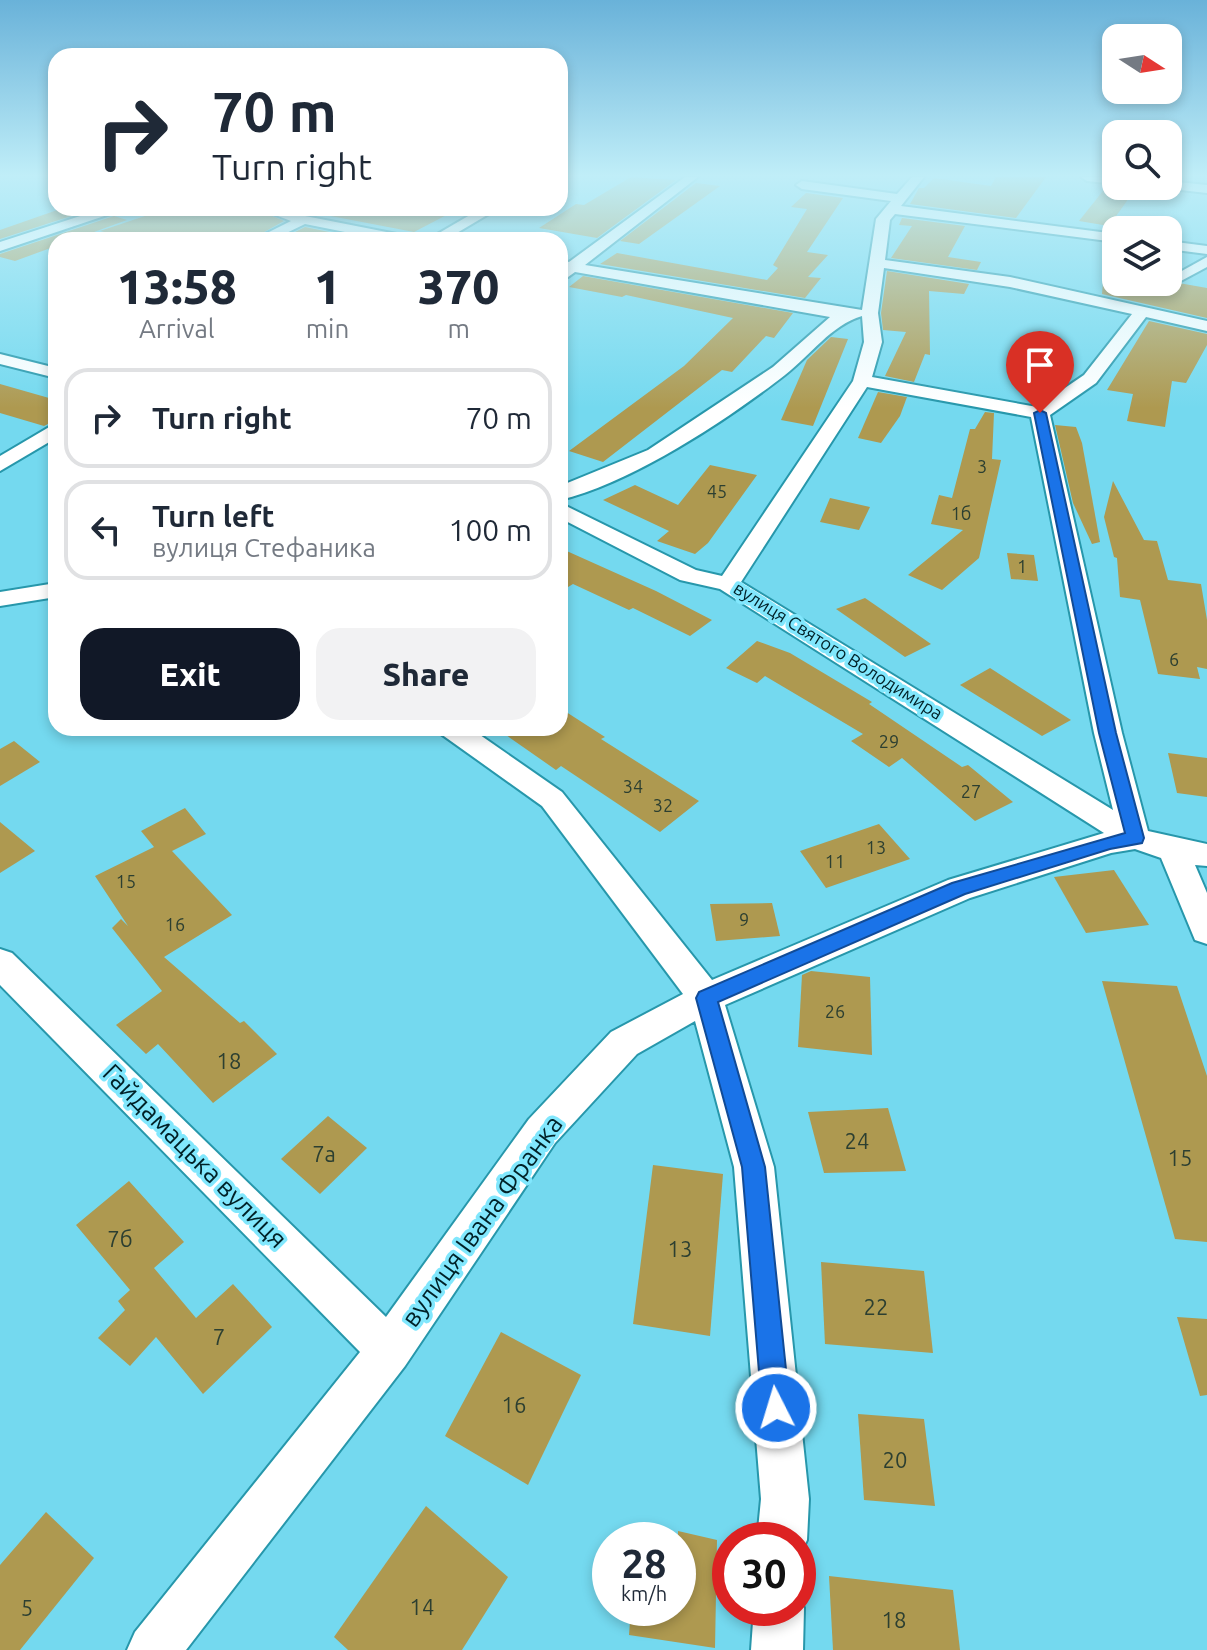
<!DOCTYPE html>
<html lang="en">
<head>
<meta charset="utf-8">
<style>
	body { margin:0; font-family:Ubuntu,sans-serif; background:#f2f2f3; color:#1f2937; height:100vh; display:flex; flex-direction:column; font-size:30px; white-space:nowrap }
	* { box-sizing:border-box; margin:0 }
	p { font-size:26px; color:#747a83 }
	.icon { flex:none; width:44px; height:44px; fill:none; stroke:currentColor; stroke-width:2; stroke-linecap:round; stroke-linejoin:round }
	.map { position:relative; flex:1; overflow:hidden }
	.details { position:absolute; left:48px; top:232px; width:520px; height:504px; display:flex; flex-direction:column; background:#fff; border-radius:24px; box-shadow:0 4px 12px #0003 }
	.details>* { flex:none }
	.hud { position:absolute; left:48px; top:48px; width:520px; height:168px; border-radius:24px; box-shadow:0 4px 12px #0003; background:#fff; color:#1f2937; overflow:hidden }
	.needle { width:52px; rotate:102deg }
	.buttons { position:absolute; left:1102px; top:24px; display:grid; gap:16px }
	.buttons a { display:grid; place-items:center; width:80px; height:80px; border-radius:16px; background:#fff; box-shadow:0 4px 12px #0003; font-size:40px }
	.speed { position:absolute; left:592px; top:1522px; display:flex; gap:16px; font-size:40px; font-weight:700; text-align:center }
	.speed>* { display:grid; place-content:center; width:104px; height:104px; border-radius:50%; background:#fff; box-shadow:0 4px 12px #0003; line-height:1 }
	.speed small { font-size:20px; font-weight:400 }
	.speed .limit { border:12px solid #d22; background:#fff; color:#111 }
	.pin { position:absolute; display:grid; place-items:center; width:68px; height:68px; color:#fff; margin:-82px -34px; border-radius:50% 50% 50% 0; rotate:-45deg; box-shadow:0 0 8px #0007 }
	.pin .icon { rotate:45deg }
	.me { position:absolute; width:88px; margin:-44px; rotate:355deg; stroke-linejoin:round; filter:drop-shadow(0 0 6px #0008) }
	.turn { display:flex; align-items:center; gap:28px; height:168px; padding:0 32px; font-size:36px }
	.turn .icon { width:104px; height:104px; stroke-width:2.5 }
	.turn b { display:block; font-size:56px; line-height:68px }
	.eta { display:flex; justify-content:space-evenly; align-items:center; height:136px; text-align:center }
	.eta b { font-size:48px; font-weight:800; line-height:56px }
	.cta { display:flex; gap:16px; margin-top:auto; padding:16px 32px }
	.cta a { flex:1; height:92px; border-radius:24px; background:#111827; color:#fff; font-size:32px; font-weight:800; line-height:92px; text-align:center }
	.cta a+a { background:#f2f2f3; color:#1f2937 }
	ul { padding:0; list-style:none }
	li { display:flex; align-items:center; gap:24px; height:100px; margin:0 16px 12px; padding:0 16px; border:4px solid #e0e1e3; border-radius:24px }
	li div { flex:1 }
	li b { display:block; font-size:30px }
	li em { font-style:normal }
	.map>svg:first-child { display:block }
	.building { fill:#ae9950 }
	.lines { fill:none; stroke-linecap:round; stroke-linejoin:round }
	.street-casing { stroke:#2797ab; stroke-width:4 }
	.street { fill:#fff; fill-rule:evenodd }
	.route { fill:#1a73e8; stroke:#114b97; stroke-width:2 }
	.labels { text-anchor:middle; stroke-width:7; stroke-linejoin:round; paint-order:stroke }
	.number-label { font-size:18px; fill:#2c3f31 }
	.far-street-label { font-size:18px; fill:#002127; stroke:#81e7fd }
	.near-number-label { font-size:22px; fill:#2c3f31 }
	.near-street-label { font-size:26px; fill:#002127; stroke:#81e7fd }
</style>
</head>
<body>
<div class="map">
<svg width="1207" height="1650" viewBox="0 0 1207 1650">
	<rect width="100%" height="100%" fill="#74d9ef"/>
	<g class="building">
		<path d="M631,177L676,180L597,238L539,228L576,204L584,205Z"/>
		<path d="M996,177H1046L1016,218L910,204L919,188H924L934,178L991,186Z"/>
		<path d="M696,183L720,186L639,244L620,241Z"/>
		<path d="M1106,187L1134,191L1109,226L1079,221Z"/>
		<path d="M806,193L843,198L807,252L828,255L808,277L821,278L805,298L600,264L617,253L767,280L778,268L773,265L807,209L791,207Z"/>
		<path d="M63,208L93,209L0,239V230Z"/>
		<path d="M169,208L197,210L254,208L284,221L250,240H139L100,231Z"/>
		<path d="M289,208H460L414,232Z"/>
		<path d="M114,216L127,220L72,240H56V246L15,261L0,257V254Z"/>
		<path d="M902,218L965,226L948,257L981,262L977,270L891,258L912,226L899,225Z"/>
		<path d="M305,227L349,236L340,240H279Z"/>
		<path d="M887,271L969,284L964,294L929,291L930,355L925,354L914,382L885,376L906,332L883,330L881,313Z"/>
		<path d="M583,276L793,313L774,338L766,336L732,372L722,370L603,462L569,451L684,366L733,318L626,295L622,297L569,287Z"/>
		<path d="M1103,282H1173L1207,288V318L1102,294Z"/>
		<path d="M1149,321L1207,334V345L1186,383L1172,381L1165,427L1127,421L1133,394L1107,390Z"/>
		<path d="M831,337L848,339L813,426L781,420L807,360Z"/>
		<path d="M0,384L56,400V420L44,426L0,413Z"/>
		<path d="M878,392L907,397L900,416L881,443L858,438Z"/>
		<path d="M985,412L994,413L992,459L1001,460L979,558L942,590L908,575L963,530L931,524L939,495L952,498L970,429H975Z"/>
		<path d="M1055,425L1076,427L1082,443L1100,542L1092,544L1073,503Z"/>
		<path d="M710,465L757,475L708,543L695,554L657,541L669,531L603,500L635,485L678,505Z"/>
		<path d="M1113,481L1144,540L1157,541L1168,580L1201,584L1207,620V669L1197,667L1200,679L1158,674L1140,600L1120,597L1117,558L1114,557L1104,517Z"/>
		<path d="M830,498L870,507L859,530L820,522Z"/>
		<path d="M560,548L656,591L712,620L690,636L633,608L629,610L573,584L560,592Z"/>
		<path d="M1007,553L1034,555L1038,581L1011,579Z"/>
		<path d="M865,598L881,609L931,644L905,657L836,609Z"/>
		<path d="M757,641L790,653L872,702L869,704L962,767L968,765L1013,802L975,821L902,758L889,767L851,741L863,734L765,676L757,683L726,668Z"/>
		<path d="M990,668L1071,720L1042,736L960,685Z"/>
		<path d="M560,708L605,737L601,739L699,801L660,832L561,766L556,770L496,728H560Z"/>
		<path d="M14,741L40,762L0,786V749Z"/>
		<path d="M1168,753L1207,758V797L1177,793Z"/>
		<path d="M185,808L206,834L172,851L232,915L164,957L240,1023L244,1021L277,1054L213,1103L158,1044L146,1054L116,1025L162,991L112,928L121,919L128,926L95,876L154,847L141,831Z"/>
		<path d="M0,822L35,851L0,873Z"/>
		<path d="M879,824L910,859L826,888L800,851Z"/>
		<path d="M1114,870L1149,925L1086,933L1054,877Z"/>
		<path d="M772,903L780,936L716,941L710,904Z"/>
		<path d="M811,971L870,977L872,1055L798,1047L802,975Z"/>
		<path d="M1102,981L1177,986L1207,1076V1242L1175,1239Z"/>
		<path d="M888,1108L906,1171L824,1173L808,1112Z"/>
		<path d="M328,1116L367,1148L320,1194L281,1159Z"/>
		<path d="M653,1165L723,1174L710,1336L633,1324Z"/>
		<path d="M129,1181L184,1242L154,1268L196,1318L233,1284L272,1327L203,1394L156,1337L130,1366L98,1338L125,1310L118,1301L130,1290L76,1225Z"/>
		<path d="M821,1262L924,1271L933,1353L825,1344Z"/>
		<path d="M1177,1317L1207,1319V1395L1200,1396Z"/>
		<path d="M501,1332L581,1375L528,1485L445,1436Z"/>
		<path d="M858,1414L924,1419L935,1506L864,1500Z"/>
		<path d="M426,1506L508,1577L462,1650H348L334,1637Z"/>
		<path d="M46,1512L94,1558L20,1650H0V1565Z"/>
		<path d="M678,1531L717,1540L715,1648L629,1635L631,1608H678Z"/>
		<path d="M829,1576L953,1590L960,1650H833Z"/>
	</g>
	<g class="lines">
		<defs>
			<g id="street">
				<path d="M685,177H698L585,265L862,310L876,219L891,201L802,189L796,185L802,181L897,194L912,177H924L901,206L1116,234V242L895,214L890,220L885,260L1010,277L1207,321V331L1146,317L1096,383L1050,415L1122,733L1148,831L1207,844V866L1195,865L1207,893V944L1195,940L1161,858L1135,849L1111,853L970,898L725,1005L774,1167L809,1499L807,1540L799,1557L798,1540H757L761,1499L734,1167L695,1021L637,1054L555,1143L405,1366L186,1650H127L135,1632L360,1352L0,985V949L12,953L386,1317L529,1119L611,1032L683,994L542,806L441,734L437,728H470L562,792L712,980L948,880L1104,833L720,589L680,580L560,518V503L696,570L722,576L853,381L864,342L862,316C830,326 812,354 785,375C727,420 632,483 560,500V486L648,450L773,367L830,317L575,272L568,277L560,278V260L569,262ZM884,268L1010,287L1132,314L1084,375L1037,407L872,377L882,342L878,313ZM867,387L1031,417L1094,733L1113,810L741,582Z"/>
				<path d="M1081,177H1116V184L1087,181Z"/>
				<path d="M1168,181L1207,185V193L1163,188L1168,186Z"/>
				<path d="M105,208H128L0,251V242Z"/>
				<path d="M257,208H278L305,216L407,236L414,240H385L305,224L272,240H253L291,221Z"/>
				<path d="M482,208H499L445,240H427Z"/>
				<path d="M1168,241L1207,246V254L1168,249Z"/>
				<path d="M1207,257V267L1179,282L1171,277Z"/>
				<path d="M0,354L56,368V378L0,364Z"/>
				<path d="M56,423V438L0,471V456Z"/>
				<path d="M56,583V597L0,606V592Z"/>
				<path d="M798,1592L804,1608L803,1650H751L754,1608H798Z"/>
			</g>
		</defs>
		<use href="#street" class="street-casing"/>
		<use href="#street" class="street"/>
	</g>
	<linearGradient id="sky" x2="0" y2="1"><stop stop-color="#69b2d9"/><stop offset="0.43" stop-color="#c0eef8"/><stop offset="1" stop-color="#c0eef8" stop-opacity="0"/></linearGradient>
	<rect width="1207" height="408" fill="url(#sky)"/>
	<path class="route" d="M1040,410L1046,413L1116,733L1144,838L1142,843L1110,849L965,894L718,1002L765,1167L790,1408L786,1418L776,1422L766,1418L762,1408L742,1167L696,998L699,992L952,883L1125,833L1099,733L1034,413Z"/>
	<g class="labels">
		<g class="number-label">
			<text x="982" y="473">3</text>
			<text x="717" y="498">45</text>
			<text x="961" y="520">1б</text>
			<text x="1022" y="573">1</text>
			<text x="1174" y="666">6</text>
			<text x="889" y="748">29</text>
			<text x="633" y="793">34</text>
			<text x="971" y="798">27</text>
			<text x="663" y="812">32</text>
			<text x="876" y="854">13</text>
			<text x="835" y="868">11</text>
			<text x="126" y="888">15</text>
			<text x="744" y="926">9</text>
			<text x="175" y="931">16</text>
			<text x="835" y="1018">26</text>
		</g>
		<g class="far-street-label">
			<text transform="translate(838 651) rotate(32)" y="6">вулиця Святого Володимира</text>
		</g>
		<g class="near-number-label">
			<text x="229" y="1069">18</text>
			<text x="857" y="1149">24</text>
			<text x="324" y="1162">7а</text>
			<text x="1180" y="1166">15</text>
			<text x="120" y="1247">7б</text>
			<text x="680" y="1257">13</text>
			<text x="876" y="1315">22</text>
			<text x="219" y="1345">7</text>
			<text x="514" y="1413">16</text>
			<text x="895" y="1468">20</text>
			<text x="422" y="1615">14</text>
			<text x="27" y="1616">5</text>
			<text x="894" y="1628">18</text>
		</g>
		<g class="near-street-label">
			<text transform="translate(195 1156) rotate(45)" y="9">Гайдамацька вулиця</text>
			<text transform="translate(482 1221) rotate(-54)" y="9">вулиця Івана Франка</text>
		</g>
	</g>
</svg>
<div class="buttons">
<a><svg class="needle" viewBox="-14 -14 28 28"><path d="M0-13l5 13h-10z" fill="#e53935"/><path d="M0 13l5-13h-10z" fill="#747a83"/></svg></a>
<a><svg class="icon" aria-label="search" viewBox="0 0 24 24"><circle cx="10" cy="10" r="6"/><path d="M15 15l6 6"/></svg></a>
<a><svg class="icon" aria-label="layers" viewBox="0 0 24 24"><path d="M12 4l9 5-9 5-9-5zM3 14l9 5 9-5"/></svg></a>
</div>
<div class="speed"><div>28<small>km/h</small></div><div class="limit">30</div></div>
<div class="pin" style="left:1040px;top:413px;background:#d93025"><svg class="icon" aria-label="arrive" viewBox="0 0 24 24"><path d="M6 21V4h12l-3 4 3 4H6"/></svg></div>
<svg class="me" style="left:776px;top:1408px" viewBox="-20 -20 40 40"><circle r="17" fill="#1a73e8" stroke="#fff" stroke-width="3"/><path d="M0-11L8 9 0 5-8 9z" fill="#fff"/></svg>
<div class="hud">
<div class="turn"><svg class="icon" aria-label="right" viewBox="0 0 24 24"><path d="M7 20v-9h11M14 6l5 5-5 5"/></svg><div><b>70 m</b>Turn right</div></div>
</div>
<section class="details">
<div class="eta">
<div><b>13:58</b><p>Arrival</p></div>
<div><b>1</b><p>min</p></div>
<div><b>370</b><p>m</p></div>
</div>
<ul>
<li><svg class="icon" aria-label="right" viewBox="0 0 24 24"><path d="M7 20v-9h11M14 6l5 5-5 5"/></svg><div><b>Turn right</b></div><em>70 m</em></li>
<li><svg class="icon" aria-label="left" viewBox="0 0 24 24"><path d="M17 20v-9H6M10 6l-5 5 5 5"/></svg><div><b>Turn left</b><p>вулиця Стефаника</p></div><em>100 m</em></li>
</ul>
<div class="cta"><a>Exit</a><a>Share</a></div>
</section>
</div>
</body>
</html>
